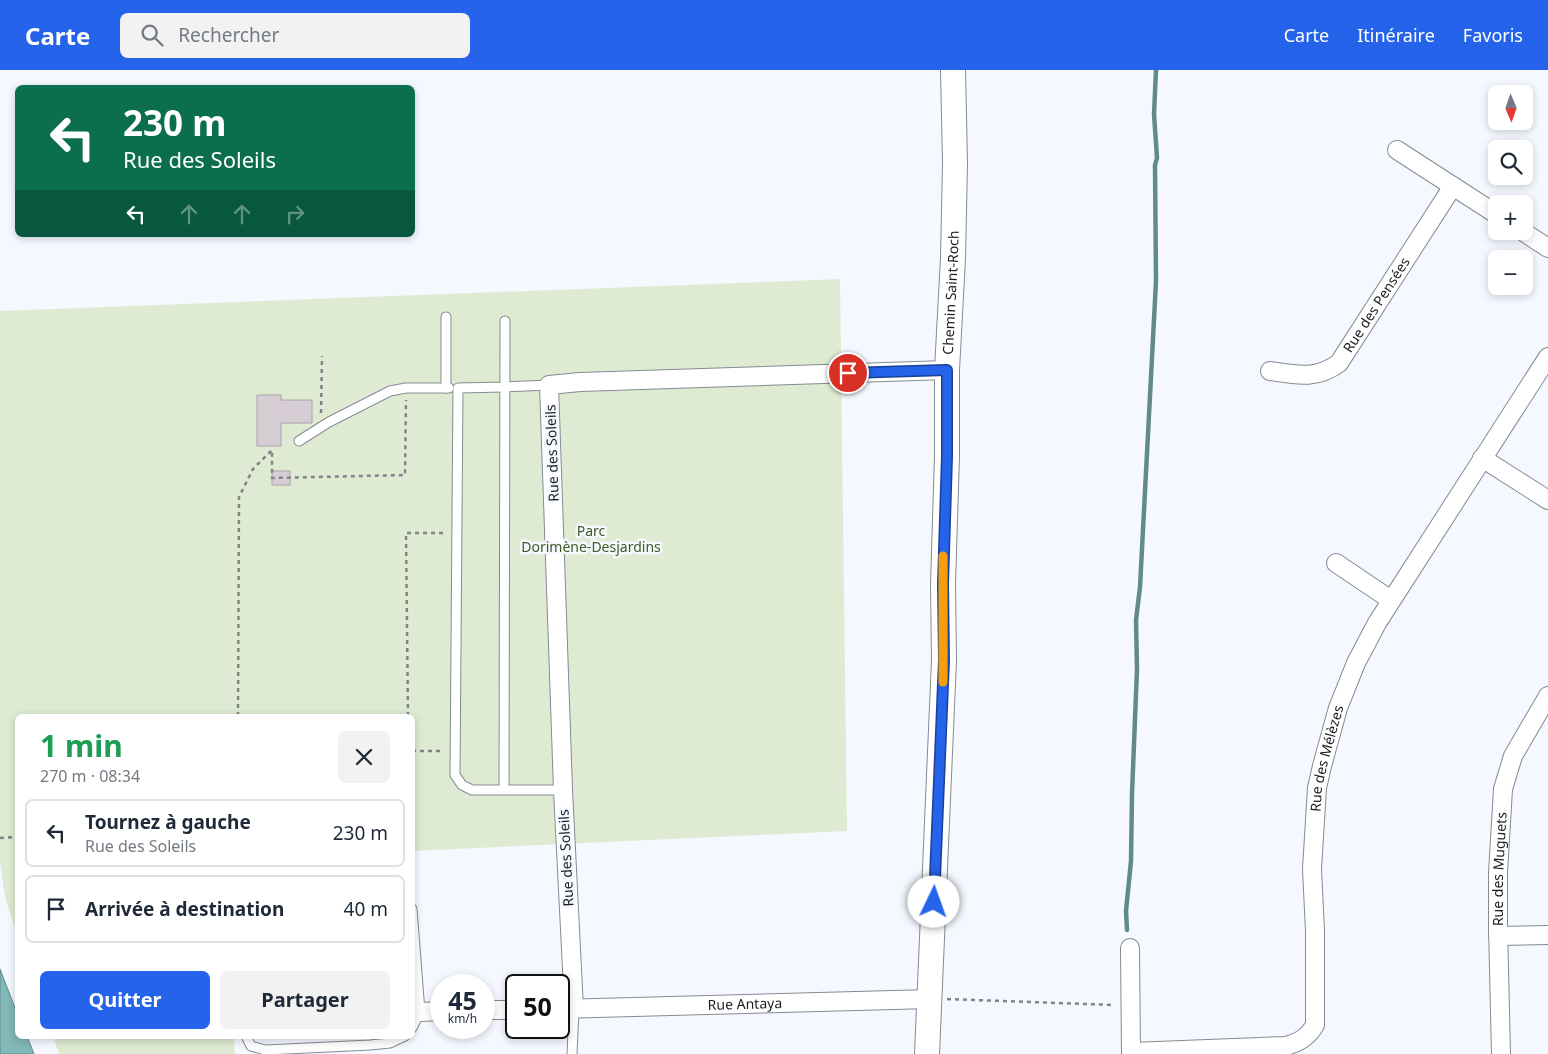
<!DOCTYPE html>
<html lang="fr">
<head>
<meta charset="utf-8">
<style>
	body { margin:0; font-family:"Noto Sans",sans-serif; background:#f2f2f3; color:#1f2937; height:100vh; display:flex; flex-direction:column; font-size:19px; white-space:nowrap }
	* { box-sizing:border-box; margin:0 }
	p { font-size:16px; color:#747a83 }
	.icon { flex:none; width:28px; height:28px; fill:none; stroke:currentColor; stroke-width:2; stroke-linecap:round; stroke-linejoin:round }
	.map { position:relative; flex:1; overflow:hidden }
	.drawer { position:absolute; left:15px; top:644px; width:400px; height:325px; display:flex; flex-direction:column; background:#fff; border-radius:8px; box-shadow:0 2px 8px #0003 }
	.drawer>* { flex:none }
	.hud { position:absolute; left:15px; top:15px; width:400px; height:152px; border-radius:8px; box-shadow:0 2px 8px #0003; background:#0b6e4f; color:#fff; overflow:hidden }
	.needle { width:32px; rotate:178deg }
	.tools { position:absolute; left:1488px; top:15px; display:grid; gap:10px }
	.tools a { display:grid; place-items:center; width:45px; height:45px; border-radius:8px; background:#fff; box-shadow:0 2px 8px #0003; font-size:25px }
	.speed { position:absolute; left:430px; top:904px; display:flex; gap:10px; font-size:25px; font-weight:700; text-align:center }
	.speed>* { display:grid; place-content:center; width:65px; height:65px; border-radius:50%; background:#fff; box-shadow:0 2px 8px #0003; line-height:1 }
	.speed small { font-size:12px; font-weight:400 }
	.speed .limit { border:2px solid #111; border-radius:8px; background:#fff; color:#111 }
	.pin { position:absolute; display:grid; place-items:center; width:42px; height:42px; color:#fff; margin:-21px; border:2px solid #fff; border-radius:50%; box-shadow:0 1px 5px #0007 }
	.me { position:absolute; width:55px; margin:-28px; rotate:3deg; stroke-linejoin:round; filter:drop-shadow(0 0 4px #0008) }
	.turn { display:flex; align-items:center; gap:18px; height:105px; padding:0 25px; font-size:22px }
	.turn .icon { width:65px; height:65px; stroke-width:2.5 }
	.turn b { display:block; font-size:35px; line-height:42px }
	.lanes { display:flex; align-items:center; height:48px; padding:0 25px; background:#0003; justify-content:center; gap:25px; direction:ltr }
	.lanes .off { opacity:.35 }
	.round { display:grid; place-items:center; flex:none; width:52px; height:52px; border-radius:8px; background:#f2f2f3 }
	.head { display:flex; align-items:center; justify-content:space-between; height:85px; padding:0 25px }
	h1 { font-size:30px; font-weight:700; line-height:38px; color:#1e9e55 }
	.cta { display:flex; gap:10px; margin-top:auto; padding:10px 25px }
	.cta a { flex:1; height:58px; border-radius:8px; background:#2563eb; color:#fff; font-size:20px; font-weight:700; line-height:58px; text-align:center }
	.cta a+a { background:#f2f2f3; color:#1f2937 }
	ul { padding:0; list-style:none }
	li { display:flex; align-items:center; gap:15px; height:68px; margin:0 10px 8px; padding:0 15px; border:2px solid #e0e1e3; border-radius:8px }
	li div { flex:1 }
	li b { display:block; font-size:19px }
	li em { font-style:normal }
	header { display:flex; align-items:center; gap:30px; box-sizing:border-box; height:70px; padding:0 25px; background:#2563eb; color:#fff }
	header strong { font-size:24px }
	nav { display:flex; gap:28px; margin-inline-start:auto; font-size:18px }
	.search { width:350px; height:45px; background:#f2f2f3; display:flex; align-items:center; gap:12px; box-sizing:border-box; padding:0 18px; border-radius:8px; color:#747a83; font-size:19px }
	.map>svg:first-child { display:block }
	.green { fill:#deebd2 }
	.water { fill:#81b8b8; stroke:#628a8b }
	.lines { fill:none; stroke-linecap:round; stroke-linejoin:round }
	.stream { stroke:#628a8b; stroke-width:4.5 }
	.building { fill:#d7ced5; stroke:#aaa2a9 }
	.service-casing { stroke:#848b92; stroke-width:11 }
	.minor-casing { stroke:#848b92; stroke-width:20 }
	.secondary-casing { stroke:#848b92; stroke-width:26 }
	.path { stroke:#7f8387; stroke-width:2.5; stroke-dasharray:4 4; stroke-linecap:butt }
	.service { stroke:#fff; stroke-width:9 }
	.minor { stroke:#fff; stroke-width:18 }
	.secondary { stroke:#fff; stroke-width:24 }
	.route-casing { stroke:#184099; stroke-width:12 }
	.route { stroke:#2563eb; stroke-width:9 }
	.slow { stroke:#f59e0b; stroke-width:9 }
	.labels { text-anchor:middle; stroke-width:5; stroke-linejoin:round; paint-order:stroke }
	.street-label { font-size:14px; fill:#1b1e21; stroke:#f5f9ff }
	.park-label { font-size:14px; fill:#415a22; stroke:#f5f9ff }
</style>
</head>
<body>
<header>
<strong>Carte</strong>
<div class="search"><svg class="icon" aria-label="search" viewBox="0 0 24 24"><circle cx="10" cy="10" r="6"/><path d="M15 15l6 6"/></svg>Rechercher</div>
<nav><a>Carte</a><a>Itinéraire</a><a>Favoris</a></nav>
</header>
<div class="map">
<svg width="1548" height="984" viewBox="0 0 1548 984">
	<rect width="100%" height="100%" fill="#f5f9ff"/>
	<g class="green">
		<path d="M840,209L847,761L413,781L412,646H18L17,864L5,827L0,792V241Z"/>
		<path d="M53,966H234L235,984H59Z"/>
	</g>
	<path class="water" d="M0,899L17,943L18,966H27L34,984H0Z"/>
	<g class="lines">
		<path class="stream" d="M1127,860L1126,841L1131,791L1132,724L1137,599L1136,550L1140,517L1156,211L1155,95L1157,88L1154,44L1156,0"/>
	</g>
	<g class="building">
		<path d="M257,325H281V330H312V353H281V376H257Z"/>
		<rect x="272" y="401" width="18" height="14"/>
	</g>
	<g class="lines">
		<defs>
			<g id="service">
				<path d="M446,247V318H449"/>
				<path d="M549,315L504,317L458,318L455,705L462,715L472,720H563"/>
				<path d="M299,371L329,352L390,321L406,318H446"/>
				<path d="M504,719L505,251"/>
				<path d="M412,839L420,942L412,958"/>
				<path d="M246,966L251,976L265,980L370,975L390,973L405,966"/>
				<path d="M572,984L574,939"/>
			</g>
			<g id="minor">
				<path d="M1397,80L1496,144"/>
				<path d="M1522,161L1548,178"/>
				<path id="s1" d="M1270,301C1296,305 1316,310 1339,293L1453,116"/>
				<path d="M1482,388L1548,430"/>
				<path d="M1336,493L1391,530"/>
				<path d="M1498,866L1548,865"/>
				<path d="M1130,878L1131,984"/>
				<path id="s2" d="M559,939L931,929"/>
				<path d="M574,939L563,720L549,315L580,312L947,300"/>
				<path d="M484,940H516"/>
				<path d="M420,942L441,941"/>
				<path id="s3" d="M1131,982L1285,976C1299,973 1308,967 1315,955V861L1312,799L1317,718L1322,696L1338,638L1356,593L1377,553L1548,287"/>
				<path id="s4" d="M1501,984L1498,857V803L1503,719L1513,686L1548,626"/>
			</g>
			<g id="secondary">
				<path id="s5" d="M927,984L944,590L943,514L947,386V300L953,188L955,93L953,0"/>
			</g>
		</defs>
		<use href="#service" class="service-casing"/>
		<use href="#minor" class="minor-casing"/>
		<use href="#secondary" class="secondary-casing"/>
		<g class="path">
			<path d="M321,343L322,286"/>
			<path d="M238,646L239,427L253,399L272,380V408L405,405L406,330"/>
			<path d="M408,646L406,463H445"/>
			<path d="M412,681H444"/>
			<path d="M0,768L18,767"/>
			<path d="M947,929L1114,935"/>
		</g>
		<use href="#service" class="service"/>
		<use href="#minor" class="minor"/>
		<use href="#secondary" class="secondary"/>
	</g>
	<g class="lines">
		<defs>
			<path id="route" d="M848,303L947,300V386L943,514L944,590L934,832"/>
		</defs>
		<use href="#route" class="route-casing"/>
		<use href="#route" class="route"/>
		<path class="slow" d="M943,612V486"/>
	</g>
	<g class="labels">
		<g class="street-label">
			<text dy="5" stroke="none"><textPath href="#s5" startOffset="762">Chemin Saint-Roch</textPath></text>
			<text dy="5" stroke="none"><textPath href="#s1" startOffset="141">Rue des Pensées</textPath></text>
			<text transform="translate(552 383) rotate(-92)" y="5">Rue des Soleils</text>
			<text dy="5" stroke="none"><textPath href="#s3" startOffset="460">Rue des Mélèzes</textPath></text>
			<text transform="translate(566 788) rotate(-93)" y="5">Rue des Soleils</text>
			<text dy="5" stroke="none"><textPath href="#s4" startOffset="185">Rue des Muguets</textPath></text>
			<text dy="5" stroke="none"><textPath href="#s2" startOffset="186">Rue Antaya</textPath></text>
		</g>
		<g class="park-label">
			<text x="591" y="466">Parc<tspan x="591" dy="16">Dorimène-Desjardins</tspan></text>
		</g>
	</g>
</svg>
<div class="tools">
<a><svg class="needle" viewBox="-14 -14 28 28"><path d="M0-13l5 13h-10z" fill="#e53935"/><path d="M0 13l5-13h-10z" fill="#747a83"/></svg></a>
<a><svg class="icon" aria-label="search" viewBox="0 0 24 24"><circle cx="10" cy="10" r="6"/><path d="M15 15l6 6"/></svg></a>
<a>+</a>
<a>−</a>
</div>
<div class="speed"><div>45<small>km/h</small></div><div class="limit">50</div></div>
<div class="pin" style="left:848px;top:303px;background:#d93025"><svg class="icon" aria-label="arrive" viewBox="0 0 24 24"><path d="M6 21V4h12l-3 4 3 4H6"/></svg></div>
<svg class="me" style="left:934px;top:832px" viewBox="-20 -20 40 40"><circle r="19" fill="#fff"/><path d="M0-13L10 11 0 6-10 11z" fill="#2563eb"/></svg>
<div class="hud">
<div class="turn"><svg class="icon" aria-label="left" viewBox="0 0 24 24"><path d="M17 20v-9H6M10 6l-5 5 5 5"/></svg><div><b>230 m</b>Rue des Soleils</div></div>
<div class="lanes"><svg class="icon" aria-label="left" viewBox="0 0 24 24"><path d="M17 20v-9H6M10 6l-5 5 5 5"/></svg><svg class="icon off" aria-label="ahead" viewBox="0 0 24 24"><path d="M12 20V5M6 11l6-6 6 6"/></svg><svg class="icon off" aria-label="ahead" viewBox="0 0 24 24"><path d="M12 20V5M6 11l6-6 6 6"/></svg><svg class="icon off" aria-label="right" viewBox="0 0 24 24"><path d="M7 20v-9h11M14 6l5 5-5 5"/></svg></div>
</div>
<section class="drawer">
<div class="head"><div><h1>1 min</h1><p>270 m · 08:34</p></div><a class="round"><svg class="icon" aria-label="close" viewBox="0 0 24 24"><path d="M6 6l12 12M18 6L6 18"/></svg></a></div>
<ul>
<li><svg class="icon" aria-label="left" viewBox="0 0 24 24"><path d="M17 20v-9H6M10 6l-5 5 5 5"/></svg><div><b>Tournez à gauche</b><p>Rue des Soleils</p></div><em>230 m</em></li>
<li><svg class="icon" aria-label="arrive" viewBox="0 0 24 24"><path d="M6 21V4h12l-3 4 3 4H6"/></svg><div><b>Arrivée à destination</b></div><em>40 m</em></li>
</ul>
<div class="cta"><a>Quitter</a><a>Partager</a></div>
</section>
</div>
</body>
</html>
